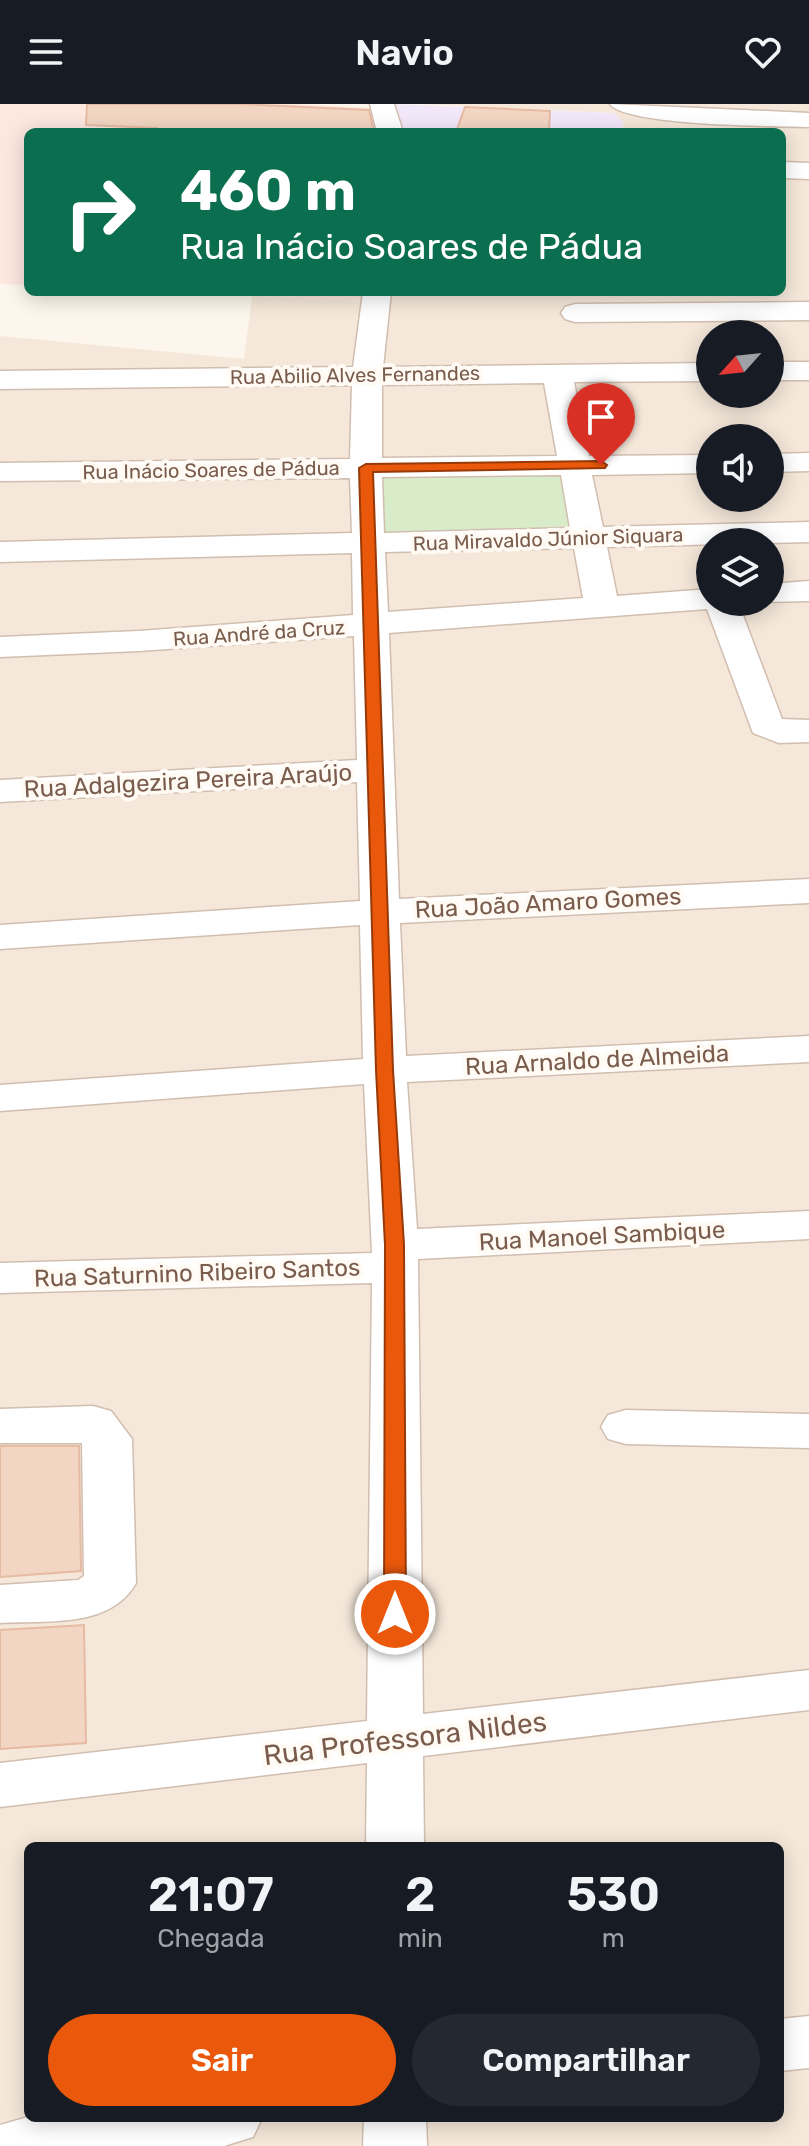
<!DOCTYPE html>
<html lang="pt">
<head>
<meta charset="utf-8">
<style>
	body { margin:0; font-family:Rubik,sans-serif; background:#242831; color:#f1f3f6; height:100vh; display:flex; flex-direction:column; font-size:30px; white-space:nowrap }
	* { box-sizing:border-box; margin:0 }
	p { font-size:26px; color:#9ea1a6 }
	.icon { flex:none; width:44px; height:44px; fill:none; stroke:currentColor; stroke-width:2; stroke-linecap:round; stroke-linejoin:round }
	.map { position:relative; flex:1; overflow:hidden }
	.sheet { position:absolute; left:24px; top:1738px; width:760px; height:280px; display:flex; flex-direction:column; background:#171b24; border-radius:12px; box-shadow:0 4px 20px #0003 }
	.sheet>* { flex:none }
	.guide { position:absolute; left:24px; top:24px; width:762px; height:168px; border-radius:12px; box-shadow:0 4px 20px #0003; background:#0b6e4f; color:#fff; overflow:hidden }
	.needle { width:52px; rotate:243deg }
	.fabs { position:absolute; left:696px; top:216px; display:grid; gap:16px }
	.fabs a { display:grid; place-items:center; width:88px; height:88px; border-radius:50%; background:#171b24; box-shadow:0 4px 20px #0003; font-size:40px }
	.pin { position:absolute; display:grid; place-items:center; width:68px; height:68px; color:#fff; margin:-82px -34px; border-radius:50% 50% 50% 0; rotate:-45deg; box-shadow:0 0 8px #0007 }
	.pin .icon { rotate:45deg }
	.me { position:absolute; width:88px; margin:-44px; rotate:0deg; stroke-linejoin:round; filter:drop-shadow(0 0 6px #0008) }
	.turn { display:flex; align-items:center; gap:28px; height:168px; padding:0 24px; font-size:36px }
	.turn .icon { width:104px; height:104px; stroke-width:2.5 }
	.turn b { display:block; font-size:56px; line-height:68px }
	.eta { display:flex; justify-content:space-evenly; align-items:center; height:136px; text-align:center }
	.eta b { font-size:48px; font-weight:600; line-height:56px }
	.button { display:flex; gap:16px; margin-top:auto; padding:16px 24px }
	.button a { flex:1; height:92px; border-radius:48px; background:#ea580c; color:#fff; font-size:32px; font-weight:600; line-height:92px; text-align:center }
	.button a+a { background:#242831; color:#f1f3f6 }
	header { display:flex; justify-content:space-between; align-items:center; height:104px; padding:0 24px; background:#171b24; font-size:36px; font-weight:600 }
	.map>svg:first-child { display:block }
	.residential { fill:#f5e8da; fill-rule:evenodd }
	.commercial { fill:#fde8e0 }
	.education { fill:#f3e8fa }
	.green { fill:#d8ecc9 }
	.building { fill:#f3d5c3; stroke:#e6bba3; stroke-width:2 }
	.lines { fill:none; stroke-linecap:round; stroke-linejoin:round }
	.minor-casing { stroke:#d1beb0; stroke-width:3 }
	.minor { fill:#fff; fill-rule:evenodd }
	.route { fill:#ea580c; stroke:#983908; stroke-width:2 }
	.labels { text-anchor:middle; stroke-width:8; stroke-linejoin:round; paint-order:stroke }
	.far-street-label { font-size:20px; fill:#7a5c4d; stroke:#fffaf3 }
	.street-label { font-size:24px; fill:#7a5c4d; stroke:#fffaf3 }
	.near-street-label { font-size:28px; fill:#7a5c4d; stroke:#fffaf3 }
</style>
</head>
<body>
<header><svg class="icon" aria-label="menu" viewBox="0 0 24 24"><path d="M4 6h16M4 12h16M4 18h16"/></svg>Navio<svg class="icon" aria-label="heart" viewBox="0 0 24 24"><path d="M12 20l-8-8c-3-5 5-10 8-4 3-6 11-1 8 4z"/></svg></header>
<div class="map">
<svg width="809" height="2042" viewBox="0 0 809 2042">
	<rect width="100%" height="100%" fill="#fdf6ec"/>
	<path class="residential" d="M421,0H809V2042H0V232L244,255L252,192L386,198L388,188H782V28H622L623,19L614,9ZM710,230H770V290H710ZM710,334H770V394H710ZM710,438H770V498H710ZM28,1742H780V2014H28Z"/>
	<g class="commercial">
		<path d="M0,0H300L395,5L401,28H28V181L0,180Z"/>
		<path d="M170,188H388L387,198Z"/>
	</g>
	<path class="education" d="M393,0L614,9L623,18L622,28H401Z"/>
	<path class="green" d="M561,362L572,427L384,432L382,365Z"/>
	<g class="building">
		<path d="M87,0H240L369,6L374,28H156L157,24L86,21Z"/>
		<path d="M465,3L550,7L549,28H456Z"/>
		<path d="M0,1342H79L81,1467L0,1473Z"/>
		<path d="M84,1521L86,1639L0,1645V1526Z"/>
	</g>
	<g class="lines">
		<defs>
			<g id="minor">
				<path d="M370,0H394L403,28H377Z"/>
				<path d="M610,0L809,9V23C776,22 625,22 610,0Z"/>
				<path d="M782,58L809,59V75L782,74Z"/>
				<path d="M363,188H391L383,263L710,259V277L574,278L589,352L710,351V369L592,371L603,423L809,418V438L607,443L617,492L710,485V498H738L782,615L809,616V638L779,639L753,629L707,505L389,529L399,795L809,775V799L400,819L406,952L809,932V958L407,978L417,1125L809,1107V1135L418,1155L423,1610L809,1566V1606L423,1652L424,1742H366L367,1659L0,1703V1659L367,1617L372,1179L0,1189V1159L372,1149L364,980L0,1007V981L363,955L360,821L0,845V821L360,797L357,678L0,698V676L357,656L354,532L139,547L0,553V533L139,527L353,511L352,449L0,458V438L352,429L350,374L0,377V359L350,355L352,281L0,285V267L353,263ZM544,279L557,352L382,354V281ZM561,371L570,424L384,429L382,373ZM574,444L583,494L388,508L385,448Z"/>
				<path d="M809,198V216L575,218L565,215L561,209L565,203L575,200Z"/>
				<rect x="770" y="258" width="39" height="18"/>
				<path d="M809,349V367L770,368V350Z"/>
				<path d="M809,477V497L761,498H770V480Z"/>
				<path d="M93,1302L111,1307L132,1335L136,1479C110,1525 47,1516 0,1519V1481L78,1476L84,1472L82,1339H0V1305Z"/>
				<path d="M626,1306L809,1310V1344L626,1340L608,1335L601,1323L608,1311Z"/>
				<path d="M809,1912V1964L780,1967V1915Z"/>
				<path d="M28,2013V2014H262L253,2033L224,2042H0V2021Z"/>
				<path d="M364,2014H426L427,2042H363Z"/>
			</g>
		</defs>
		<use href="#minor" class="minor-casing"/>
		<use href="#minor" class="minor"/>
	</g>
	<path class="route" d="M601,357L607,361L605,364L373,368L393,966L404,1141L406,1510L403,1515H387L384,1510L385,1141L376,966L359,364L366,360Z"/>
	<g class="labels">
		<g class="far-street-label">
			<text transform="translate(355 271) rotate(-1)" y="7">Rua Abilio Alves Fernandes</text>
			<text transform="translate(211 366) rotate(-1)" y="7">Rua Inácio Soares de Pádua</text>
			<text transform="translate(548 435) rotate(-2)" y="7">Rua Miravaldo Júnior Siquara</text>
			<text transform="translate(259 529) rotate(-4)" y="7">Rua André da Cruz</text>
		</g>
		<g class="street-label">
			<text transform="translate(188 677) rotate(-3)" y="8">Rua Adalgezira Pereira Araújo</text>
			<text transform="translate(548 799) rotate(-3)" y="8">Rua João Amaro Gomes</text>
			<text transform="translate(597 956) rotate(-3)" y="8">Rua Arnaldo de Almeida</text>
			<text transform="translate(602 1132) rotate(-3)" y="8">Rua Manoel Sambique</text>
			<text transform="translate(197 1169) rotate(-2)" y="8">Rua Saturnino Ribeiro Santos</text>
		</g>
		<g class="near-street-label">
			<text transform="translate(405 1634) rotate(-7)" y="10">Rua Professora Nildes</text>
		</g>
	</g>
</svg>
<div class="fabs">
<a><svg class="needle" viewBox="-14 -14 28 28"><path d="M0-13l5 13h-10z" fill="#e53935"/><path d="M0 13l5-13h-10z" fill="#9ea1a6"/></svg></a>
<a><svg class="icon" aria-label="sound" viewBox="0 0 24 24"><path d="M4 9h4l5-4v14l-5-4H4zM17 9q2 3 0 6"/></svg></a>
<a><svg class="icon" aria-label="layers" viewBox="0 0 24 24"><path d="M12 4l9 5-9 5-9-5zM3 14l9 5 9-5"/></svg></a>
</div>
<div class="pin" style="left:601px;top:361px;background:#d93025"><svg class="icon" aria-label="arrive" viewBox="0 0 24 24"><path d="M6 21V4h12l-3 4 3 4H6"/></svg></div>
<svg class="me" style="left:395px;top:1510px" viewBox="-20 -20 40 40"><circle r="17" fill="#ea580c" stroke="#fff" stroke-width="3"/><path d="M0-11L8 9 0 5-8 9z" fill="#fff"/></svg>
<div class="guide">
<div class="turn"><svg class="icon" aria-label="right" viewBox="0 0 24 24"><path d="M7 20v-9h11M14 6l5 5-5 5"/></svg><div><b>460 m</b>Rua Inácio Soares de Pádua</div></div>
</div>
<section class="sheet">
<div class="eta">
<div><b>21:07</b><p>Chegada</p></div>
<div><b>2</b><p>min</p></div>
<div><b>530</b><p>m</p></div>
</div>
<div class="button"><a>Sair</a><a>Compartilhar</a></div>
</section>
</div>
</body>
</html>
